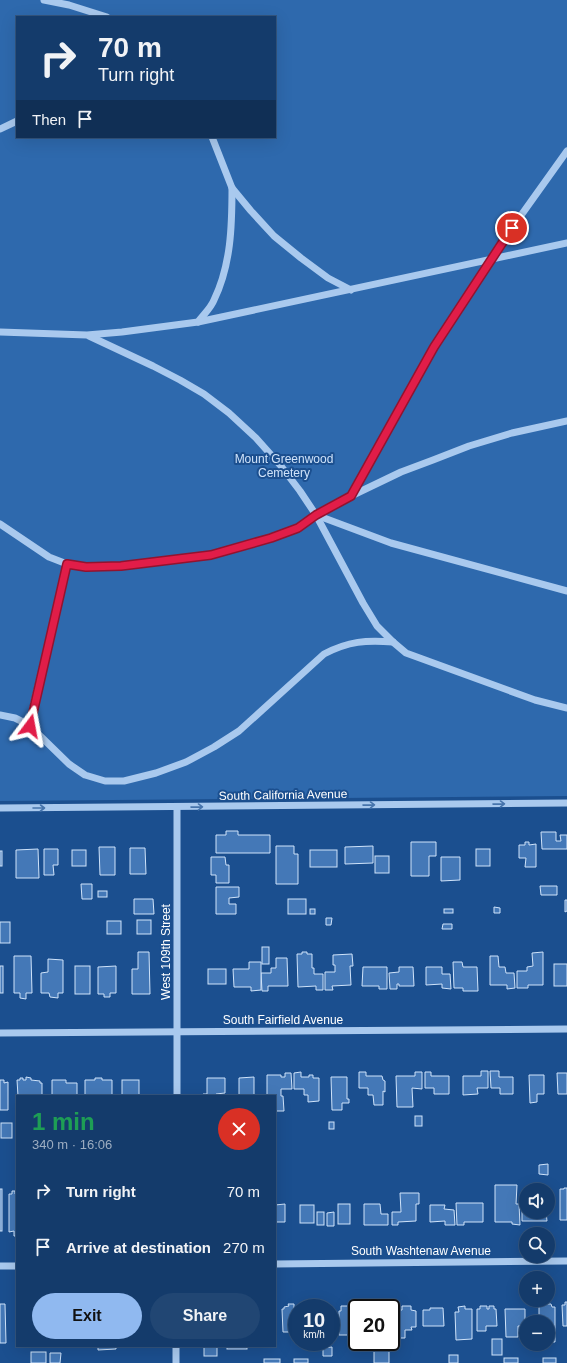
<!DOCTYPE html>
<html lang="en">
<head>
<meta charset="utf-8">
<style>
	body { margin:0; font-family:Helvetica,sans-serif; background:#214673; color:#f1f3f6; height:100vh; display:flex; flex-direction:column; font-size:15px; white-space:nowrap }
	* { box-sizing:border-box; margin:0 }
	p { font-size:13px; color:#9dadc1 }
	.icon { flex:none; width:22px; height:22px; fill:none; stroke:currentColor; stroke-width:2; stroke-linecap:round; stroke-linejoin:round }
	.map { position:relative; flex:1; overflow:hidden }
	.sheet { position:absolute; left:16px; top:1095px; width:260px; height:252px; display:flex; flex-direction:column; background:#143b6b; border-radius:0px; box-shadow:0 4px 16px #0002,0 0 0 1px #33557e }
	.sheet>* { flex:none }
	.top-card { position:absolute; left:16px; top:16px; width:260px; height:122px; border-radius:0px; box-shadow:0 4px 16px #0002,0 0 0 1px #33557e; background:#143b6b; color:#f1f3f6; overflow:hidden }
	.controls { position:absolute; left:519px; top:1183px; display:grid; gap:8px }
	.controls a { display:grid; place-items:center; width:36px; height:36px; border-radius:50%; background:#143b6b; box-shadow:0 4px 16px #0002,0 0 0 1px #33557e; font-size:20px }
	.speed { position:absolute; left:288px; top:1299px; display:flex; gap:8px; font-size:20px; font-weight:700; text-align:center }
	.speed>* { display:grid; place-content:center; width:52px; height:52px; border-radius:50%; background:#143b6b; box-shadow:0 4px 16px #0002,0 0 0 1px #33557e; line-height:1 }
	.speed small { font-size:10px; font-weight:400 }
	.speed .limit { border:2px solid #111; border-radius:6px; background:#fff; color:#111 }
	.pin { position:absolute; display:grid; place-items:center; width:34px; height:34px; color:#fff; margin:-17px; border:2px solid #fff; border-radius:50%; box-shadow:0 1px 4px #0007 }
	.me { position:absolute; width:44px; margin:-22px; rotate:13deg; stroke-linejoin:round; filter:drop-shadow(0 0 3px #0008) }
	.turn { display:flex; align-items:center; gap:14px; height:84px; padding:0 16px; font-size:18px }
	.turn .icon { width:52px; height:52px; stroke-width:2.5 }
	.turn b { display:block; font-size:28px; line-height:34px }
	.then { display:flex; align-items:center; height:38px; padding:0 16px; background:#0003; gap:8px; font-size:15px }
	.round { display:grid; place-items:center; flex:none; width:42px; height:42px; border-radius:21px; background:#214673 }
	.head { display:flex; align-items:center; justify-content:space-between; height:68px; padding:0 16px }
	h1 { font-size:24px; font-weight:600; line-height:30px; color:#1e9e55 }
	.button { display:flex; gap:8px; margin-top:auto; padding:8px 16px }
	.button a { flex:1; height:46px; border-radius:24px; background:#90b9f0; color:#111; font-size:16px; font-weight:600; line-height:46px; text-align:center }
	.button a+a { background:#214673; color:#f1f3f6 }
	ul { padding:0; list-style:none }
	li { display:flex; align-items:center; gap:12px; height:56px; padding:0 16px }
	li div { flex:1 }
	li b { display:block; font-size:15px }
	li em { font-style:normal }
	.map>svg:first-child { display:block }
	.green { fill:#2e69ad; fill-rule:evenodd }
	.building { fill:#4478b7; stroke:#cfe3fa }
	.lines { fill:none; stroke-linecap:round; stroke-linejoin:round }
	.minor { stroke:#a9c9ee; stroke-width:7 }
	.oneway { stroke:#4674ac }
	.route-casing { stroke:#92132f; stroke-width:10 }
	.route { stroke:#e11d48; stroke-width:7 }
	.labels { text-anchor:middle; stroke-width:4; stroke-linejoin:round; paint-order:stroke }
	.park-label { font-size:12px; fill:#cfe3fa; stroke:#1b4f8f }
	.street-label { font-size:12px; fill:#fff; stroke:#1b4f8f }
</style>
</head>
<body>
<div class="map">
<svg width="567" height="1363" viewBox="0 0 567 1363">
	<rect width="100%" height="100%" fill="#1b4f8f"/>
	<path class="green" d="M0,0H567V796L0,801ZM17,17H275V137H17Z"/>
	<g class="building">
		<path d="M226,831H238V835H270V853H216V835H226Z"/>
		<path d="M541,832H556V841H561L560,835H567V849H542Z"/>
		<path d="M411,842H436V856H429V876H411Z"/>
		<path d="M525,842H529V845L536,844V867H525L526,858H519V845H525Z"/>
		<path d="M276,846H294V854H298V884H276Z"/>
		<path d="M373,846V863L345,864V847Z"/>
		<path d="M99,847H115V875H100Z"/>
		<path d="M130,848H145L146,874H130Z"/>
		<path d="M38,849L39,878H16V850Z"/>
		<path d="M44,849H58V865H53L54,875H44Z"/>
		<rect x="476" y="849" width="14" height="17"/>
		<rect x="72" y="850" width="14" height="16"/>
		<rect x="310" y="850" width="27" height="17"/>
		<rect x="0" y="851" width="2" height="15"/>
		<rect x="375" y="856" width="14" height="17"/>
		<path d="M211,857H225L226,865H229V883H216V875H211Z"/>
		<path d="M441,857H460V880L441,881Z"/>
		<path d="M81,884H92V899H82Z"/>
		<path d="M540,886H557V895H541Z"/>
		<path d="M216,887H239V897L229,898V904H236V914H216Z"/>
		<rect x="98" y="891" width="9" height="6"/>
		<path d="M134,899H153L154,914H134Z"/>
		<rect x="288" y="899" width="18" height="15"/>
		<path d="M565,900H567V911L565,912Z"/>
		<path d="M494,907L500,908V913H494Z"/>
		<rect x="310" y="909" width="5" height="5"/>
		<rect x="444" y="909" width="9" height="4"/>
		<path d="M326,918H332L331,925H326Z"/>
		<rect x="137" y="920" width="14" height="14"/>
		<rect x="107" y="921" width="14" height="13"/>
		<rect x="0" y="922" width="10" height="21"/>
		<path d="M443,924H452V929H442Z"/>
		<rect x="262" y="947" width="7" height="17"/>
		<path d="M138,952H149L150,994H132V969H138Z"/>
		<path d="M302,952H307V954H312V968H314V974H323V990H316V986L298,987L297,954H302Z"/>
		<path d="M543,952V985H528V988H517V971H527V967L533,966L532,953Z"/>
		<path d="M352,954L353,966H350L351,985L332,986L333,990H325V972H335V965H333V955Z"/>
		<path d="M14,956H31L32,993H26V999L20,998V993H14Z"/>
		<path d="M490,956H498L499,967H505L506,973H514L515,988L507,989V985H490Z"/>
		<path d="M276,958H287L288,986H268V991H262L261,973H271V968H276Z"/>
		<path d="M48,959L63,960V993H58V998L50,997L49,993H41V973L48,972Z"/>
		<path d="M249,962H261V990L251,991V987H234L233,969H249Z"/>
		<path d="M453,962H462L463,967H477L478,991H463V988H454Z"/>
		<rect x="554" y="964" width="13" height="22"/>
		<rect x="0" y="966" width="3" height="27"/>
		<rect x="75" y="966" width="15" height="28"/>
		<path d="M116,966V993H110V997H104V994H98V967Z"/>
		<path d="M363,967H387V989H379V986H362Z"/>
		<path d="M399,967H413L414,986H399V984H397V989H390L389,973L399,972Z"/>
		<path d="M426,967H442V974H450L451,989L442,988V984L426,985Z"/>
		<rect x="208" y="969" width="18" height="15"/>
		<path d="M481,1071H488V1088H477L478,1094L463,1095V1076H481Z"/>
		<path d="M490,1071H499V1077H513V1094H500V1088H491Z"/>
		<path d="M301,1072V1077H309V1075H313V1078H319V1101L308,1102V1095H304V1089H294V1073Z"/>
		<path d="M359,1072H366V1076H382L383,1080L385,1081V1092L383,1091V1105H374L373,1095H368V1088H359Z"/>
		<path d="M415,1072H422V1089L412,1088L413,1107H397L396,1076H415Z"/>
		<path d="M425,1072H431V1076H449V1094H434V1088H425Z"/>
		<path d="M285,1073H291L292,1089H281V1096H283L284,1111H275V1096H267V1075H281V1077H285Z"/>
		<path d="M557,1073H567V1094H558Z"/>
		<path d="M529,1075H544V1094H537V1102L530,1103Z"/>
		<path d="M26,1077L31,1078V1080L40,1081V1083H42V1096H18L17,1080H20V1078H23V1080H26Z"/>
		<path d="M254,1077V1096H239V1078Z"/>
		<path d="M331,1077H347V1099H349V1103H342V1110H332Z"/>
		<path d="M95,1078H102V1080H112V1096H85V1080H95Z"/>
		<path d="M207,1078H225V1093L216,1094V1096H203V1094H207Z"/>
		<path d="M0,1080H4V1083L8,1082V1110H0Z"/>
		<path d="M52,1080H66V1083H77V1096H52Z"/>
		<rect x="122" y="1080" width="17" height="16"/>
		<rect x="415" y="1116" width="7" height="10"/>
		<rect x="329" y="1122" width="5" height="7"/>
		<rect x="1" y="1123" width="11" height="15"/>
		<path d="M548,1164V1175L539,1174V1165Z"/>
		<path d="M495,1185H517L516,1204H519L520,1225L512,1224V1222H495Z"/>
		<path d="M564,1188H567V1220H560V1189H564Z"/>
		<rect x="0" y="1189" width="2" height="42"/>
		<path d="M12,1191H15V1194H17V1236H14V1231L9,1232V1194H12Z"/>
		<path d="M400,1193H419V1204H416V1221L398,1222V1225H392V1212H401Z"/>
		<path d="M456,1203H483V1222H464V1225H457Z"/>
		<path d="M285,1204V1222H275V1205Z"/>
		<rect x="338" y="1204" width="12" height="20"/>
		<path d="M364,1204H380L381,1214H388V1225H364Z"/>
		<rect x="300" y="1205" width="14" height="18"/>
		<path d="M430,1205H445L444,1209L454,1210L455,1225H445V1221L430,1222Z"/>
		<path d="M522,1210H526V1212H546L547,1221H522Z"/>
		<rect x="317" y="1212" width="7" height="13"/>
		<path d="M334,1212V1226H327V1213Z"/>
		<path d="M565,1302H567V1326H563L562,1305H565Z"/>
		<path d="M0,1304H5L6,1343H0Z"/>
		<path d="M288,1304H294V1308L299,1307L297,1308V1332H283L282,1309H284V1307L289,1306Z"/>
		<path d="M539,1304H551L552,1307H555V1342H548V1322H539Z"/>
		<path d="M341,1306H348V1308H355V1329H351V1335H339V1311H341Z"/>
		<path d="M402,1306H411V1310L416,1311V1327H411L412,1330H405V1338H394V1311L402,1310Z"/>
		<path d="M465,1306V1309H472V1339L456,1340L455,1312H459L458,1307Z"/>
		<path d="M480,1306H487V1309H489V1306H494V1309H496L497,1326H486V1331H477V1309H480Z"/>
		<path d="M430,1308H443L444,1326H423V1310H430Z"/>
		<path d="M505,1309H525V1326H518V1337H506Z"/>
		<rect x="492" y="1339" width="10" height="16"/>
		<path d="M98,1346H116V1349L98,1350Z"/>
		<rect x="204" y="1346" width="13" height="10"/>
		<rect x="227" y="1346" width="20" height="3"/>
		<path d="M332,1347V1356H323V1348Z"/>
		<rect x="374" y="1350" width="15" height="13"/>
		<rect x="31" y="1352" width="15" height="11"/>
		<path d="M50,1353H61L60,1363H50Z"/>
		<rect x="449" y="1355" width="9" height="8"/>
		<rect x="504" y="1358" width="14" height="5"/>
		<rect x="543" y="1358" width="13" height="5"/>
		<rect x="264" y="1359" width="16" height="4"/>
		<rect x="294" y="1359" width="14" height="4"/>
	</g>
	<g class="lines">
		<g class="minor">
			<path d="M44,0L69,5L107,17"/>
			<path d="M0,129L17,121"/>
			<path d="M212,137L232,188L251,211L274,236L301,258L328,278L351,290"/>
			<path d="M198,322C203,315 211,308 214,300C231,265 232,226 232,188"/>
			<path d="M0,332L87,335L122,332L198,322L567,243"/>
			<path d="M89,336L153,366L180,380L204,394L229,413L256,438L281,466L300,491L316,515L391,543L567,591"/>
			<path d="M351,496L434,347L512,228L567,151"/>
			<path d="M316,515L363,603L377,626L393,642L406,653L535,700L567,708"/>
			<path d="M0,524L49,557L67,564L86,567L121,566L211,555L271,538L298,528L316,515L351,496L401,472L433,460L469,446L512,433L567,421"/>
			<path d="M0,715L15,718L29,725L69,764L85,775L105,781H124L156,773L186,762L214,747L239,731L324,654C349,641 366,640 393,642"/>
			<path d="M29,725L67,564"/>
			<path d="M0,808L567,803"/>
			<path d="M0,1033L567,1029"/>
			<path d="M177,1096V807"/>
			<path d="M275,1264L567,1261"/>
			<path d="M0,1266H17"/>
			<path d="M176,1363V1346"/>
		</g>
	</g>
	<defs><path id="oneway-shaft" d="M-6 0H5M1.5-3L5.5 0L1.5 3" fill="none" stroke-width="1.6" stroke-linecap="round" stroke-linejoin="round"/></defs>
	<g class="oneway">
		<use href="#oneway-shaft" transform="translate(499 804) rotate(-1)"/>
		<use href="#oneway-shaft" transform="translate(369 805) rotate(-1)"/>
		<use href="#oneway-shaft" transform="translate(197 807) rotate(-1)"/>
		<use href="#oneway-shaft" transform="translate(39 808)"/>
	</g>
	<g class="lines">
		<defs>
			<path id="route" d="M30,726L67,564L86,567L121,566L211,555L271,538L298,528L316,515L351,496L434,347L512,228"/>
		</defs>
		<use href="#route" class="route-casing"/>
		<use href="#route" class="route"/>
	</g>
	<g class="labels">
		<g class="park-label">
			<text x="284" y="463">Mount Greenwood<tspan x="284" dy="14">Cemetery</tspan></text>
		</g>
		<g class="street-label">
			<text transform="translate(283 795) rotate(-1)" y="4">South California Avenue</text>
			<text transform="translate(166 952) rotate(-90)" y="4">West 109th Street</text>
			<text x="283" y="1024">South Fairfield Avenue</text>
			<text x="421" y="1255">South Washtenaw Avenue</text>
		</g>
	</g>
</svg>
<div class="controls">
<a><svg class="icon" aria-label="sound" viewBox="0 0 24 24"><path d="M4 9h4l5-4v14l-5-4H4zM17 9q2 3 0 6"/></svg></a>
<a><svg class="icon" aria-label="search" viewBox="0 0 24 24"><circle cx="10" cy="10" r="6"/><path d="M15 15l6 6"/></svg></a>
<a>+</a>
<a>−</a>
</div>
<div class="speed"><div>10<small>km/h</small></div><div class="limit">20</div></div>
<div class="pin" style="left:512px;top:228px;background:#d93025"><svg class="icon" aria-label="arrive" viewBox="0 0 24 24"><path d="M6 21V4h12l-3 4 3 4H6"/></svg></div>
<svg class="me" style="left:30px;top:726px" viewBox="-20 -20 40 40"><path d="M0-17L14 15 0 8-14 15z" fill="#e11d48" stroke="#fff" stroke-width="4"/></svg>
<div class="top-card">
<div class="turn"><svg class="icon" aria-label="right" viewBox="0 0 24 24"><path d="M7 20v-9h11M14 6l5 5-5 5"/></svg><div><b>70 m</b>Turn right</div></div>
<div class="then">Then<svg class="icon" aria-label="arrive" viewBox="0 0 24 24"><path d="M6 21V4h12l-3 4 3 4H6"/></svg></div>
</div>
<section class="sheet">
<div class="head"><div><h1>1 min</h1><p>340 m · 16:06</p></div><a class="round" style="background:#d93025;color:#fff"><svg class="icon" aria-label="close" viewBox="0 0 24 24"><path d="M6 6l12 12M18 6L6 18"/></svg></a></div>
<ul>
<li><svg class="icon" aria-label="right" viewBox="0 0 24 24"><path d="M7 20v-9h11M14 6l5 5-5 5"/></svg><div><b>Turn right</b></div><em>70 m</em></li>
<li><svg class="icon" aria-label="arrive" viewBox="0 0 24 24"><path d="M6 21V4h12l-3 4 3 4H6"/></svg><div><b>Arrive at destination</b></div><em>270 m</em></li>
</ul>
<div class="button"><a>Exit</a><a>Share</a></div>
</section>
</div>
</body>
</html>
